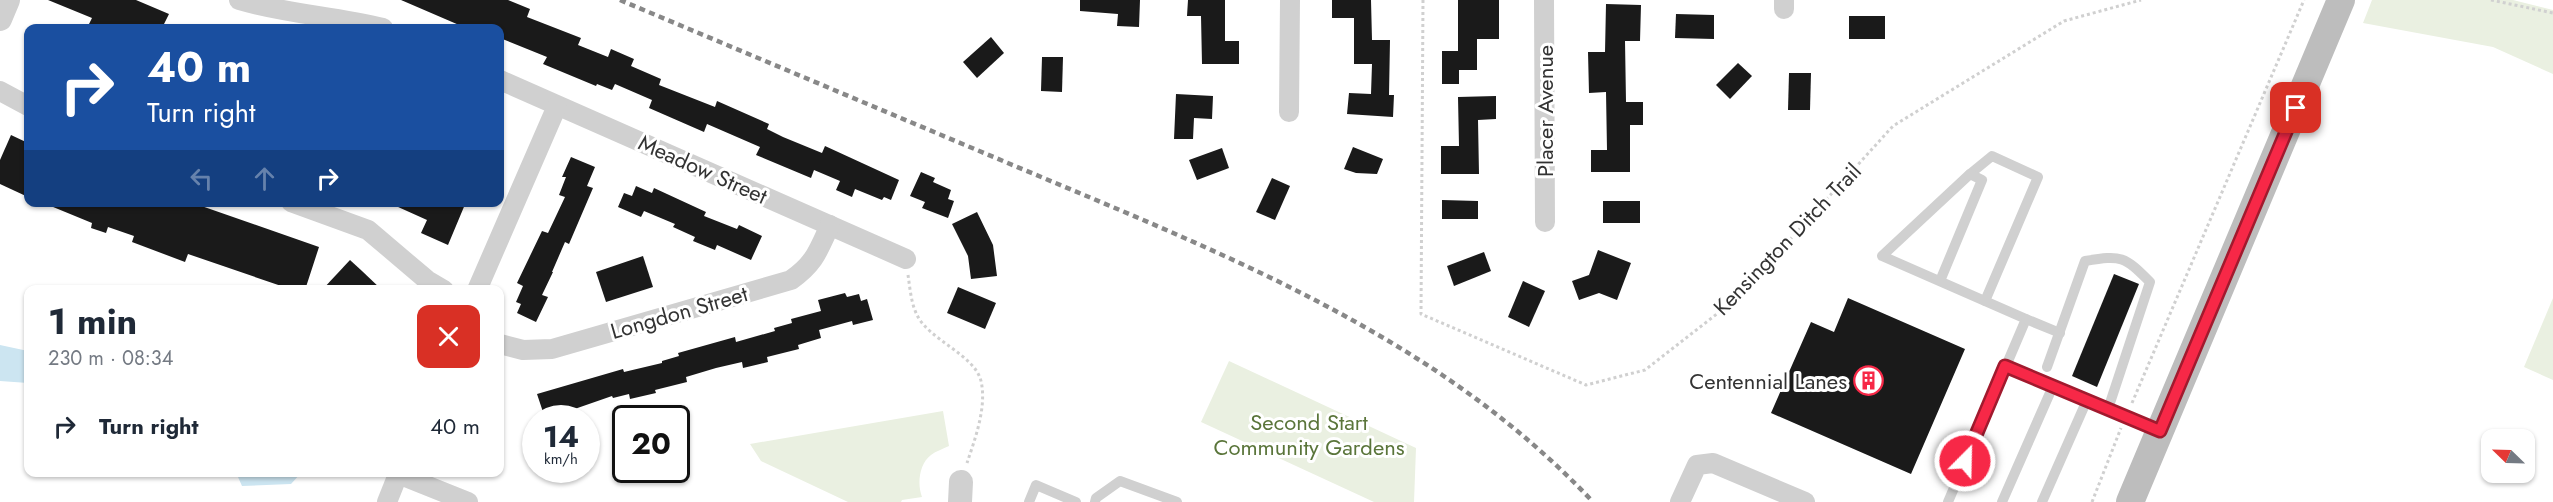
<!DOCTYPE html>
<html lang="en">
<head>
<meta charset="utf-8">
<style>
	body { margin:0; font-family:Jost,sans-serif; background:#f6f6f7; color:#1f2937; height:100vh; display:flex; flex-direction:column; font-size:22px; white-space:nowrap }
	* { box-sizing:border-box; margin:0 }
	p { font-size:20px; color:#747a83 }
	.icon { flex:none; width:33px; height:33px; fill:none; stroke:currentColor; stroke-width:2; stroke-linecap:round; stroke-linejoin:round }
	.map { position:relative; flex:1; overflow:hidden }
	.sheet { position:absolute; left:24px; top:285px; width:480px; height:192px; display:flex; flex-direction:column; background:#fff; border-radius:12px; box-shadow:0 2px 4px #0004 }
	.sheet>* { flex:none }
	.banner { position:absolute; left:24px; top:24px; width:480px; height:183px; border-radius:12px; box-shadow:0 2px 4px #0004; background:#1a4fa0; color:#fff; overflow:hidden }
	.needle { width:39px; rotate:293deg }
	.fabs { position:absolute; left:2481px; top:429px; display:grid; gap:12px }
	.fabs a { display:grid; place-items:center; width:54px; height:54px; border-radius:12px; background:#fff; box-shadow:0 2px 4px #0004; font-size:30px }
	.speed { position:absolute; left:522px; top:405px; display:flex; gap:12px; font-size:30px; font-weight:700; text-align:center }
	.speed>* { display:grid; place-content:center; width:78px; height:78px; border-radius:50%; background:#fff; box-shadow:0 2px 4px #0004; line-height:1 }
	.speed small { font-size:15px; font-weight:400 }
	.speed .limit { border:3px solid #111; border-radius:9px; background:#fff; color:#111 }
	.pin { position:absolute; display:grid; place-items:center; width:51px; height:51px; color:#fff; margin:-26px; border-radius:12px; box-shadow:0 3px 9px #0006 }
	.me { position:absolute; width:66px; margin:-33px; rotate:23deg; stroke-linejoin:round; filter:drop-shadow(0 0 4px #0008) }
	.turn { display:flex; align-items:center; gap:21px; height:126px; padding:0 24px; font-size:27px }
	.turn .icon { width:78px; height:78px; stroke-width:2.5 }
	.turn b { display:block; font-size:42px; line-height:51px }
	.lanes { display:flex; align-items:center; height:57px; padding:0 24px; background:#0003; justify-content:center; gap:30px; direction:ltr }
	.lanes .off { opacity:.35 }
	.round { display:grid; place-items:center; flex:none; width:63px; height:63px; border-radius:12px; background:#f6f6f7 }
	.overview { display:flex; align-items:center; justify-content:space-between; height:102px; padding:0 24px }
	h1 { font-size:36px; font-weight:700; line-height:45px }
	ul { padding:0; list-style:none }
	li { display:flex; align-items:center; gap:18px; height:78px; padding:0 24px }
	li div { flex:1 }
	li b { display:block; font-size:22px }
	li em { font-style:normal }
	.map>svg:first-child { display:block }
	.green { fill:#eaf0e1 }
	.water { fill:#cce5f1 }
	.building { fill:#1a1a1a }
	.lines { fill:none; stroke-linecap:round; stroke-linejoin:round }
	.path { stroke:#d0d0d0; stroke-width:3; stroke-dasharray:3 3; stroke-linecap:butt }
	.service { stroke:#d0d0d0; stroke-width:10 }
	.minor { stroke:#d0d0d0; stroke-width:20 }
	.tertiary { stroke:#d0d0d0; stroke-width:24 }
	.secondary { stroke:#bdbdbd; stroke-width:28 }
	.rail { stroke:#888; stroke-width:4.5; stroke-dasharray:6 4.5; stroke-linecap:butt }
	.route-casing { stroke:#a11a2e; stroke-width:15 }
	.route { stroke:#f72847; stroke-width:10 }
	.labels { text-anchor:middle; stroke-width:6; stroke-linejoin:round; paint-order:stroke }
	.street-label { font-size:22px; fill:#333; stroke:#fff }
	.poi-label { font-size:22px; fill:#333; stroke:#fff; text-anchor:end }
	.park-label { font-size:22px; fill:#5a753a; stroke:#fff }
</style>
</head>
<body>
<div class="map">
<svg width="2553" height="502" viewBox="0 0 2553 502">
	<rect width="100%" height="100%" fill="#fff"/>
	<g class="green">
		<path d="M2372,0H2513L2553,10V74L2493,47L2363,23Z"/>
		<path d="M2553,298V380L2524,367Z"/>
		<path d="M1229,361L1416,448L1414,502H1374L1201,422Z"/>
		<path d="M943,411L949,446C943,449 936,451 931,455C919,464 917,484 922,497L902,500L901,502H848L761,461L750,444Z"/>
	</g>
	<g class="water">
		<path d="M0,345L28,351V383L0,381Z"/>
		<path d="M225,473H301L291,484L242,486L238,477H228Z"/>
	</g>
	<g class="building">
		<path d="M48,0H136L169,14L162,28H87L92,18Z"/>
		<path d="M401,0H508L530,9L527,17L581,38L578,45L608,57L611,49L634,59L631,66L661,79L659,85L715,107L717,101L769,124L767,129L783,137L822,153L825,146L899,180L891,200L884,197L882,200L855,189L852,197L836,190L840,181L814,170L811,178L756,155L760,147L707,124L704,132L649,108L652,100L615,84L612,90L597,84L596,86L543,64L547,57L500,38V28H466Z"/>
		<path d="M1080,0H1140L1139,27L1117,26L1118,14L1080,11Z"/>
		<path d="M1188,0H1225V41H1239V64H1202L1201,16H1187Z"/>
		<path d="M1332,0H1371L1372,40H1390L1389,95H1394L1393,117L1347,114L1349,93L1371,94L1372,64H1354V18H1332Z"/>
		<path d="M1458,0H1499V39H1477V70H1459V84H1442V51H1458Z"/>
		<path d="M1606,4L1641,5L1640,41H1625L1626,102H1643V125H1630V172H1591V150H1607L1606,92L1589,93L1588,52H1605Z"/>
		<path d="M1676,14L1714,15V39L1675,38Z"/>
		<rect x="1849" y="16" width="36" height="23"/>
		<path d="M991,37L1004,53L977,78L963,62Z"/>
		<path d="M1042,57H1063L1062,92L1041,91Z"/>
		<path d="M1738,63L1752,76L1730,99L1716,85Z"/>
		<path d="M1789,73H1811L1810,110H1788Z"/>
		<path d="M1176,94L1213,96L1212,119L1194,118L1193,139H1174Z"/>
		<path d="M1496,96V119L1478,120L1479,174H1441V146H1459L1458,97Z"/>
		<path d="M11,135L28,143V197L0,184V160Z"/>
		<path d="M1353,147L1383,159L1377,174L1356,173L1344,169Z"/>
		<path d="M1222,148L1229,168L1197,180L1189,160Z"/>
		<path d="M571,157L595,167L587,186L593,188L569,244L565,242L552,272H553L542,295L548,297L536,322L517,313L521,304L516,302L523,286L517,283L542,231L548,233L565,197L559,195L566,177H562Z"/>
		<path d="M921,172L935,178L933,182L951,190L948,199L954,201L948,218L922,208L925,202L910,196Z"/>
		<path d="M1272,178L1290,186L1275,220L1256,212Z"/>
		<path d="M636,186L652,193L654,188L706,212L704,216L737,229L739,225L762,236L751,260L717,245L715,250L693,241L695,237L673,227L675,224L644,211L641,217L618,207L624,193L632,196Z"/>
		<path d="M1442,200L1478,201V219H1442Z"/>
		<rect x="1603" y="201" width="37" height="22"/>
		<path d="M41,202H190L319,247L305,290H293L188,254L185,262L132,242L134,236L108,227L106,233L91,228L92,223Z"/>
		<path d="M387,202H466L448,245L421,233L427,220Z"/>
		<path d="M977,212L993,245L997,276L971,279L968,256L952,224Z"/>
		<path d="M1598,250L1631,263L1617,300L1599,293L1579,300L1572,281L1589,275Z"/>
		<path d="M1484,252L1491,271L1454,286L1447,266Z"/>
		<path d="M643,256L653,287L606,302L596,272Z"/>
		<path d="M350,260L362,271L382,290H322Z"/>
		<path d="M2114,274L2139,284L2097,387L2072,376Z"/>
		<path d="M1523,281L1545,291L1529,327L1508,317Z"/>
		<path d="M958,287L996,303L985,329L947,313Z"/>
		<path d="M845,293L847,297L859,294L861,301L867,299L873,320L853,325L852,321L819,330L821,338L798,345L799,349L767,357L768,362L743,368L742,362L716,368L686,377L687,382L655,390L656,393L630,399L629,394L613,398L612,396L566,412V414L545,418L537,394L623,369L624,372L662,363V361L679,356L678,353L735,337L736,342L775,331L774,328L792,323L791,319L821,311L818,300Z"/>
		<path d="M1848,298L1965,349L1911,474L1771,413L1811,322L1834,332Z"/>
	</g>
	<g class="lines">
		<g class="path">
			<path d="M1423,0L1421,314L1586,385L1645,370L1736,299L1893,126L2064,21L2141,0"/>
			<path d="M2491,0L2553,13"/>
			<path d="M908,275C910,288 911,303 917,315C929,340 975,355 981,381C987,407 975,439 967,463"/>
			<path d="M2132,403L2304,0"/>
			<path d="M2092,502L2121,428"/>
		</g>
		<g class="service">
			<path d="M1970,174L1992,156L2038,177L1985,301"/>
			<path d="M1940,281L1982,180L1970,174L1882,256L2026,319L1948,502"/>
			<path d="M2026,319L2060,333"/>
			<path d="M2005,366L2160,430"/>
			<path d="M2047,367L2085,261C2122,255 2124,256 2150,282L2108,409"/>
			<path d="M1029,502L1036,485L1076,502"/>
			<path d="M1095,502L1096,498L1120,481L1177,502"/>
			<path d="M2002,502L2053,386"/>
			<path d="M2042,502L2087,400"/>
		</g>
		<g class="minor">
			<path d="M239,0C286,14 335,16 383,28"/>
			<path d="M1544,0L1545,222"/>
			<path d="M1784,0V9"/>
			<path d="M500,80L906,259"/>
			<path d="M0,91L28,106"/>
			<path d="M1289,112L1290,0"/>
			<path d="M291,202L368,230L427,280L444,290"/>
			<path d="M477,290L557,106"/>
			<path d="M500,344L523,350L552,349L791,280C815,263 818,251 830,225"/>
			<path d="M398,474L468,502"/>
			<path d="M387,502L399,472"/>
			<path d="M1680,502L1697,465L1713,463L1805,502"/>
		</g>
		<g class="tertiary">
			<path d="M0,19L8,0"/>
			<path d="M960,502L961,482"/>
		</g>
		<path class="secondary" d="M2130,502L2341,0"/>
		<path class="rail" d="M620,0C758,58 896,116 1034,174C1234,258 1441,340 1593,502"/>
	</g>
	<g class="lines">
		<defs>
			<path id="route" d="M1965,461L2005,366L2160,431L2296,108"/>
		</defs>
		<use href="#route" class="route-casing"/>
		<use href="#route" class="route"/>
	</g>
	<defs>
		<symbol id="building-ring" viewBox="-11 -11 22 22"><circle r="9.5" fill="#fff" stroke="#f72847" stroke-width="1.5"/><path d="M-4-6H4V6H1V3H-1V6H-4ZM-2.5-4.3h1.7v1.8h-1.7ZM.8-4.3h1.7v1.8H.8ZM-2.5-1h1.7V.8h-1.7ZM.8-1h1.7V.8H.8Z" fill="#f72847"/></symbol>
	</defs>
	<g fill-rule="evenodd">
		<use href="#building-ring" x="1852" y="364" width="33" height="33"/>
	</g>
	<g class="labels">
		<g class="street-label">
			<text transform="translate(1545 111) rotate(-90)" y="8">Placer Avenue</text>
			<text transform="translate(703 169) rotate(24)" y="8">Meadow Street</text>
			<text transform="translate(1787 239) rotate(-46)" y="8">Kensington Ditch Trail</text>
			<text transform="translate(679 312) rotate(-16)" y="8">Longdon Street</text>
		</g>
		<g class="poi-label">
			<text x="1847" y="389">Centennial Lanes</text>
		</g>
		<g class="park-label">
			<text x="1309" y="430">Second Start<tspan x="1309" dy="25">Community Gardens</tspan></text>
		</g>
	</g>
</svg>
<div class="fabs">
<a><svg class="needle" viewBox="-14 -14 28 28"><path d="M0-13l5 13h-10z" fill="#e53935"/><path d="M0 13l5-13h-10z" fill="#747a83"/></svg></a>
</div>
<div class="speed"><div>14<small>km/h</small></div><div class="limit">20</div></div>
<div class="pin" style="left:2296px;top:108px;background:#d93025"><svg class="icon" aria-label="arrive" viewBox="0 0 24 24"><path d="M6 21V4h12l-3 4 3 4H6"/></svg></div>
<svg class="me" style="left:1965px;top:461px" viewBox="-20 -20 40 40"><circle r="17" fill="#f72847" stroke="#fff" stroke-width="3"/><path d="M0-11L8 9 0 5-8 9z" fill="#fff"/></svg>
<div class="banner">
<div class="turn"><svg class="icon" aria-label="right" viewBox="0 0 24 24"><path d="M7 20v-9h11M14 6l5 5-5 5"/></svg><div><b>40 m</b>Turn right</div></div>
<div class="lanes"><svg class="icon off" aria-label="left" viewBox="0 0 24 24"><path d="M17 20v-9H6M10 6l-5 5 5 5"/></svg><svg class="icon off" aria-label="ahead" viewBox="0 0 24 24"><path d="M12 20V5M6 11l6-6 6 6"/></svg><svg class="icon" aria-label="right" viewBox="0 0 24 24"><path d="M7 20v-9h11M14 6l5 5-5 5"/></svg></div>
</div>
<section class="sheet">
<div class="overview"><div><h1>1 min</h1><p>230 m · 08:34</p></div><a class="round" style="background:#d93025;color:#fff"><svg class="icon" aria-label="close" viewBox="0 0 24 24"><path d="M6 6l12 12M18 6L6 18"/></svg></a></div>
<ul>
<li><svg class="icon" aria-label="right" viewBox="0 0 24 24"><path d="M7 20v-9h11M14 6l5 5-5 5"/></svg><div><b>Turn right</b></div><em>40 m</em></li>
</ul>
</section>
</div>
</body>
</html>
